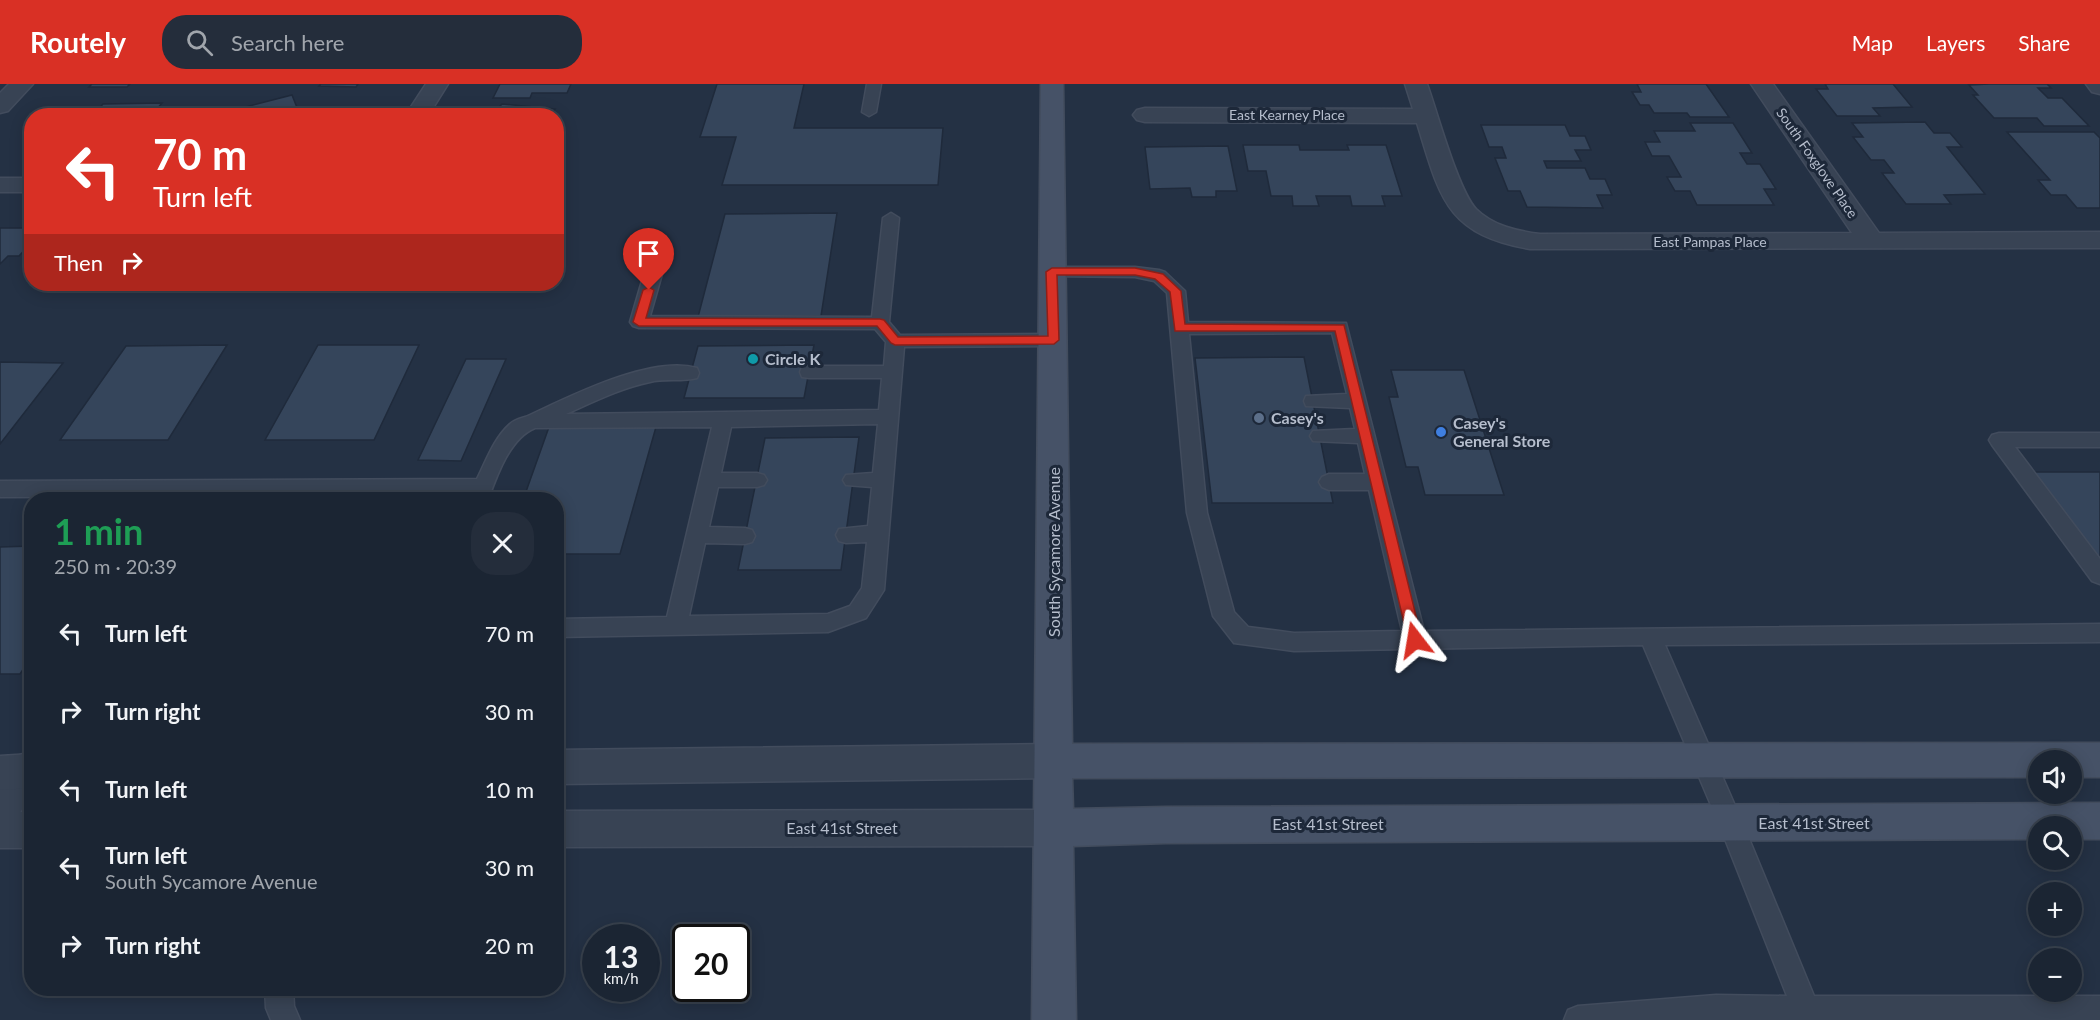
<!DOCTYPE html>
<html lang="en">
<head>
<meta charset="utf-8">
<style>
	body { margin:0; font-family:Lato,sans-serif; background:#242d3b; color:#f1f3f6; height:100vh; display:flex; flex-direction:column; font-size:22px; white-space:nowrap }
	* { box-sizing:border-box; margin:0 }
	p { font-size:20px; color:#a0a5ac }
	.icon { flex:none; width:33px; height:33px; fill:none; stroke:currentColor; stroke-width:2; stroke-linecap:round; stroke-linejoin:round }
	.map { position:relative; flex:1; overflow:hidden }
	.drawer { position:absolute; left:24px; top:408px; width:540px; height:504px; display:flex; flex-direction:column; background:#1b2533; border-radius:24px; box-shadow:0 3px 15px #0003,0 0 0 2px #39424e }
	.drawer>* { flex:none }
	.banner { position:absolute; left:24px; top:24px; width:540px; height:183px; border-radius:24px; box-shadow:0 3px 15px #0003,0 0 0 2px #39424e; background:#d93025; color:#fff; overflow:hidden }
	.tools { position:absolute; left:2028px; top:666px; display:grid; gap:12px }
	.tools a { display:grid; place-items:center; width:54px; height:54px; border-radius:50%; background:#1b2533; box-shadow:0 3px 15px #0003,0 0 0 2px #39424e; font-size:30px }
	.speed { position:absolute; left:582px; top:840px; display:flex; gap:12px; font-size:30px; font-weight:700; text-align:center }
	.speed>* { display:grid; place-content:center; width:78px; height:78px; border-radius:50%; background:#1b2533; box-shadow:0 3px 15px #0003,0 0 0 2px #39424e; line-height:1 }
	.speed small { font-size:15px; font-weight:400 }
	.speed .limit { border:3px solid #111; border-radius:9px; background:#fff; color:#111 }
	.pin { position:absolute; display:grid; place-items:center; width:51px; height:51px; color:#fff; margin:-62px -26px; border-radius:50% 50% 50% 0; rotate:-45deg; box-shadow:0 0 6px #0007 }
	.pin .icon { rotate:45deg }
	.me { position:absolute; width:66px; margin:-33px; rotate:346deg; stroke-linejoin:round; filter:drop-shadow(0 0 4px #0008) }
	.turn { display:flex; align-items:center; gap:21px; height:126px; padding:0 30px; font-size:27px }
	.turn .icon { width:78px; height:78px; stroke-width:2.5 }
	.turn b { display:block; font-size:42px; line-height:51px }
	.then { display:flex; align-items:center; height:57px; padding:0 30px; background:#0003; gap:12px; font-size:22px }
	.round { display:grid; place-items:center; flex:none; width:63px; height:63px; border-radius:24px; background:#242d3b }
	.head { display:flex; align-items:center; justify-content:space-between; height:102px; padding:0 30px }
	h1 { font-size:36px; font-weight:700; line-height:45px; color:#1e9e55 }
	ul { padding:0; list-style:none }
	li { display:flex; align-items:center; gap:18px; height:78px; padding:0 30px }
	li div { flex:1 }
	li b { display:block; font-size:22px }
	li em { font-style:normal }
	header { display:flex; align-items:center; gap:36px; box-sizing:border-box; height:84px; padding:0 30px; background:#d93025; color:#fff }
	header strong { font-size:28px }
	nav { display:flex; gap:33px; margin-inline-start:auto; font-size:21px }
	.search { width:420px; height:54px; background:#242d3b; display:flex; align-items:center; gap:15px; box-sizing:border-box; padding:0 21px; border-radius:24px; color:#a0a5ac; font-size:22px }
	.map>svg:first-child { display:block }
	.building { fill:#35455b; stroke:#1f2a3b; stroke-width:1.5 }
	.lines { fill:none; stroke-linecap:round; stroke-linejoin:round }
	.service-casing { stroke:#424c5d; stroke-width:3 }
	.minor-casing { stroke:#424c5d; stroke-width:3 }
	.tertiary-casing { stroke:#424c5d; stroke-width:3 }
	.secondary-casing { stroke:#424c5d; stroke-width:3 }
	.service { fill:#384354; fill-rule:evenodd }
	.minor { fill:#384354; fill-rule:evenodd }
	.tertiary { fill:#384354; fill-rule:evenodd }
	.secondary { fill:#465267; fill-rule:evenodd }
	.route { fill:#d93025; stroke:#8d1f18; stroke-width:1.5 }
	.culture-dot { fill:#0f9aa8; stroke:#1d2839; stroke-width:2 }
	.service-dot { fill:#5c6f8a; stroke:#1d2839; stroke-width:2 }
	.shop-dot { fill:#3f7fe0; stroke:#1d2839; stroke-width:2 }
	.labels { text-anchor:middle; stroke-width:6; stroke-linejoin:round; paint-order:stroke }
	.far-street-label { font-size:14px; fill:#b6becd; stroke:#1d2839 }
	.poi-label { font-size:16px; font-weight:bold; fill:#b6becd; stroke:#1d2839; text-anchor:start }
	.street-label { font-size:16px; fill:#b6becd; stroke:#1d2839 }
</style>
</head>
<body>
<header>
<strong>Routely</strong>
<div class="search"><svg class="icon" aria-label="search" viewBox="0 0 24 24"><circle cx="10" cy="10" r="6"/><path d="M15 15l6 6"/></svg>Search here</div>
<nav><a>Map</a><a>Layers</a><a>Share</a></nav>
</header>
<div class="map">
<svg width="2100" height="936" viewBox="0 0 2100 936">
	<rect width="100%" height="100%" fill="#243144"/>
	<g class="building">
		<path d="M92,0H130L127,3H89Z"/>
		<path d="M321,0H358L356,3L319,2Z"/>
		<path d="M500,0H571L567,9H532L530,14H493Z"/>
		<path d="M717,0H804L794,44H943L938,101H722L736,53H700Z"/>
		<path d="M1637,0H1706L1729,33H1690L1687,29H1654L1649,21H1640L1632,8H1641Z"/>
		<path d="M1825,0H1893L1912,23L1873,24L1880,32H1837L1816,5H1828Z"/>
		<path d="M1989,0H2047L2051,4H2038L2048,14H2062L2089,42H2044L2037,34H1994L1973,11H1978L1969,1Z"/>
		<path d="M292,11L300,31L316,26L318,32H236L234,26Z"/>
		<path d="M162,19L151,32H92L103,20Z"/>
		<path d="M502,20L555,25L549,32H491Z"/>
		<path d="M1925,38L1934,49H1950L1962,63H1947L1985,110L1944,111L1951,120H1906L1882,89H1894L1884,76H1871L1853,53H1863L1852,39Z"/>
		<path d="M1690,39H1733L1752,69H1740L1747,80H1760L1776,105H1764L1774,121H1697L1690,107H1675L1667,93H1681L1669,72H1652L1645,58H1660L1654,47H1695Z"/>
		<path d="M1481,41H1565L1570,52H1585L1591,66H1575L1581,77H1544L1547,84H1585L1590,95H1605L1612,111H1597L1603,124L1527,123L1520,107H1508L1495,74H1506L1502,63H1489Z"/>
		<path d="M2007,48H2094L2100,54V124H2077L2066,111H2051L2038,96H2050Z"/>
		<path d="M1243,61H1299L1300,66H1349L1347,61H1386L1402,112H1382L1385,122H1352L1350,112H1316L1319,122H1293L1292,112H1271L1266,87H1248Z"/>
		<path d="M1228,62L1237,107H1216V113H1192L1190,104L1150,105L1145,63Z"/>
		<path d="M837,129L821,232L698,233L725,130Z"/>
		<path d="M0,144H32V158L19,172H8L0,180Z"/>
		<path d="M227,261L168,356H60L126,262Z"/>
		<path d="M318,261H419L374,356H265Z"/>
		<path d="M814,261L804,314H684L698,262Z"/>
		<path d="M1304,273L1333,419H1212L1195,274Z"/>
		<path d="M466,275H506L461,377L418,376Z"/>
		<path d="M0,278L63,279L0,360Z"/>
		<path d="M1391,286H1464L1504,411H1425L1418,383H1406L1389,313H1398Z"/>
		<path d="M549,343H656L620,470H556V416H523Z"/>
		<path d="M859,353L841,486H738L765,354Z"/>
		<path d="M2030,388H2100V483Z"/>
		<path d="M32,462V572L20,590H0V463Z"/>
	</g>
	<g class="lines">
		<defs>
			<g id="service">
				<path d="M867,0H881L876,28L869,32L862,28Z"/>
				<path d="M891,129L899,134L889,238L900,251L1054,250L1060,252L1063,256L1060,260L1054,262L904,263L884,506L866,534L828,548L556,553V535L667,533L712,343L535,344C510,354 497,391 488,416H468L470,411L0,413V397L477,395C486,377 494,354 510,340C515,335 524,334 530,331C571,312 651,271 697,284L699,289L697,294C681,298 665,294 650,298C621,304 593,318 566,330L879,326L882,294H809L802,293L800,288L802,283L809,282H884L886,258L875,245L639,244L633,242L630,238L644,190L647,186H659L662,190L650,232L872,233L883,134ZM878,340L873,389L846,391L843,396L846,401L872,403L868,442L839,445L836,451L839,457L846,459L867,458L862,504L850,522L828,530L689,532L705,459L745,460L752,458L755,452L752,446L745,444L709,443L718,403H757L764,401L767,396L764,391L757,389H721L731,343Z"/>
				<path d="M1052,183H1135L1159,186L1165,188L1185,207L1188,238L1346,239L1424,547L2100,540V558L1665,561L1743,740L1814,912H2100V936H1564L1568,926L1578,922L1716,911L1787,912L1719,740L1643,561L1294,567L1234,559L1213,532L1187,429L1167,209L1154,197L1135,193L1046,192L1043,188L1046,184ZM1332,249L1347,310L1306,312L1304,317L1306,322L1350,324L1355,345L1313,347L1310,352L1313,357L1358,359L1365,390H1329L1322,393L1319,398L1322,403L1329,406H1369L1402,547L1294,549L1248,543L1234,528L1207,429L1189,250Z"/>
				<path d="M1999,349H2100V363H2015L2100,475V500L2092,497L1992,361L1989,356L1992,351Z"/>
				<path d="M265,904H293L294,922L300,936H271L266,924Z"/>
			</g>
			<g id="minor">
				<path d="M9,0H33L8,27L0,29V9Z"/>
				<path d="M426,0H448L428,32H405Z"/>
				<path d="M1405,0H1427C1437,27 1458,106 1476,125C1493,142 1517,147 1540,150L1852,149L1751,0H1773L1879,149L2100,148V164L1530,165C1445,150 1440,113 1417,39L1145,38L1137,36L1133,31L1137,26L1145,24L1413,25Z"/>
				<path d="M2086,0H2100V10L2092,8Z"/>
				<rect x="0" y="94" width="32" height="14"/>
				<path d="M23,670L32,673V708L14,739L0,744V691L10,675Z"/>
			</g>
			<g id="tertiary">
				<path d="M1054,660L1067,665L1073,677L1067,689L1054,694L556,700V666Z"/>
				<path d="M32,670V704L0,706V672Z"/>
				<path d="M1053,726L1067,731L1073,744L1067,757L1053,762L556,763V727Z"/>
				<rect x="0" y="728" width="32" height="36"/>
			</g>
			<path id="secondary" d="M1041,0H1063L1072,660L2100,659V693H2072V676H2038V693L1072,694L1073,725L1166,723L2100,719V755H2072V742H2038V755L1166,759L1073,762L1076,936H1032Z"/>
		</defs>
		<use href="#service" class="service-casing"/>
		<use href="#minor" class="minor-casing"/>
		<use href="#tertiary" class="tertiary-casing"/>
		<use href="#secondary" class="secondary-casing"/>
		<use href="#service" class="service"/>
		<use href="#minor" class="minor"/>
		<use href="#tertiary" class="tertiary"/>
		<use href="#secondary" class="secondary"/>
	</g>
	<path class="route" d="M1052,184H1135L1163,190L1181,207L1185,240L1344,241L1422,556L1420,560H1410L1408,556L1335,247H1175L1170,208L1155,195L1135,191H1057L1059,256L1054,260L895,261L891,259L877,242H639L633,238L643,206L649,203L654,206L646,234L880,235L884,236L898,253L1048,252L1046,188Z"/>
	<circle class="culture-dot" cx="753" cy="275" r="6"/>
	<circle class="service-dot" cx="1259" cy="334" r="6"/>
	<circle class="shop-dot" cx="1441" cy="348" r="6"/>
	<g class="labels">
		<g class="far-street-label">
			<text x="1287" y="36">East Kearney Place</text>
			<text transform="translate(1817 79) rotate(55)" y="5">South Foxglove Place</text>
			<text x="1710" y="163">East Pampas Place</text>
		</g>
		<g class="poi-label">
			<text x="765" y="281">Circle K</text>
			<text x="1271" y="340">Casey's</text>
			<text x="1453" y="345">Casey's<tspan x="1453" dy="18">General Store</tspan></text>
		</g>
		<g class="street-label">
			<text transform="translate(1054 468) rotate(-90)" y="6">South Sycamore Avenue</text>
			<text x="1814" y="745">East 41st Street</text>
			<text x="1328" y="746">East 41st Street</text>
			<text x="842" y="750">East 41st Street</text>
		</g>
	</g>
</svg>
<div class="tools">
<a><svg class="icon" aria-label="sound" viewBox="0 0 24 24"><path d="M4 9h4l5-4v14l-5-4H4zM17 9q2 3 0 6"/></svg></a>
<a><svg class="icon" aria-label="search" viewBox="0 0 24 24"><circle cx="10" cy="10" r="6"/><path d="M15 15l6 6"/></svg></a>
<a>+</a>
<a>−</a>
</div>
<div class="speed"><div>13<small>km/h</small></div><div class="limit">20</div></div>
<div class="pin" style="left:649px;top:206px;background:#d93025"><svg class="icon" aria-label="arrive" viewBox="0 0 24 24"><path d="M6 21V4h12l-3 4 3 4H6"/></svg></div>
<svg class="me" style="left:1415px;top:556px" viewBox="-20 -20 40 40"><path d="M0-17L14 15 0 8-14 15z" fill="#d93025" stroke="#fff" stroke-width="4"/></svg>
<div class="banner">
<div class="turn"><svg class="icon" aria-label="left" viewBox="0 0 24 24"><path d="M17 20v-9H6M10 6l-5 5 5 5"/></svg><div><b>70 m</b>Turn left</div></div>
<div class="then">Then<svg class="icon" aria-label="right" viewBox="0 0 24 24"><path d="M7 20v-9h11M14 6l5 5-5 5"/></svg></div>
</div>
<section class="drawer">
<div class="head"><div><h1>1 min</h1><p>250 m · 20:39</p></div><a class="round"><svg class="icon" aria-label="close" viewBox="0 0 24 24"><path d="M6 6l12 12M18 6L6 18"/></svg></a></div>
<ul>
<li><svg class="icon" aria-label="left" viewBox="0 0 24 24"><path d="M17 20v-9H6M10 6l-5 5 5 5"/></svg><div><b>Turn left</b></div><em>70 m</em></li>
<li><svg class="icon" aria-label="right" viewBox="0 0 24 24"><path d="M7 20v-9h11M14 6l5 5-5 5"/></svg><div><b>Turn right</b></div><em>30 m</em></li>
<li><svg class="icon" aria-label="left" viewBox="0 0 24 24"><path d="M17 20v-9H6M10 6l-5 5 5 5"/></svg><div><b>Turn left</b></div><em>10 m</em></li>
<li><svg class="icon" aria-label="left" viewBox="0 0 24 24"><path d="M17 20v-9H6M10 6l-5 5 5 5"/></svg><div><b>Turn left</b><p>South Sycamore Avenue</p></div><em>30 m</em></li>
<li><svg class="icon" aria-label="right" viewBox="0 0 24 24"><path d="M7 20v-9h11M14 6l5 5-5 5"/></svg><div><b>Turn right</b></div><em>20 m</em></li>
</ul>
</section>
</div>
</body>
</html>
